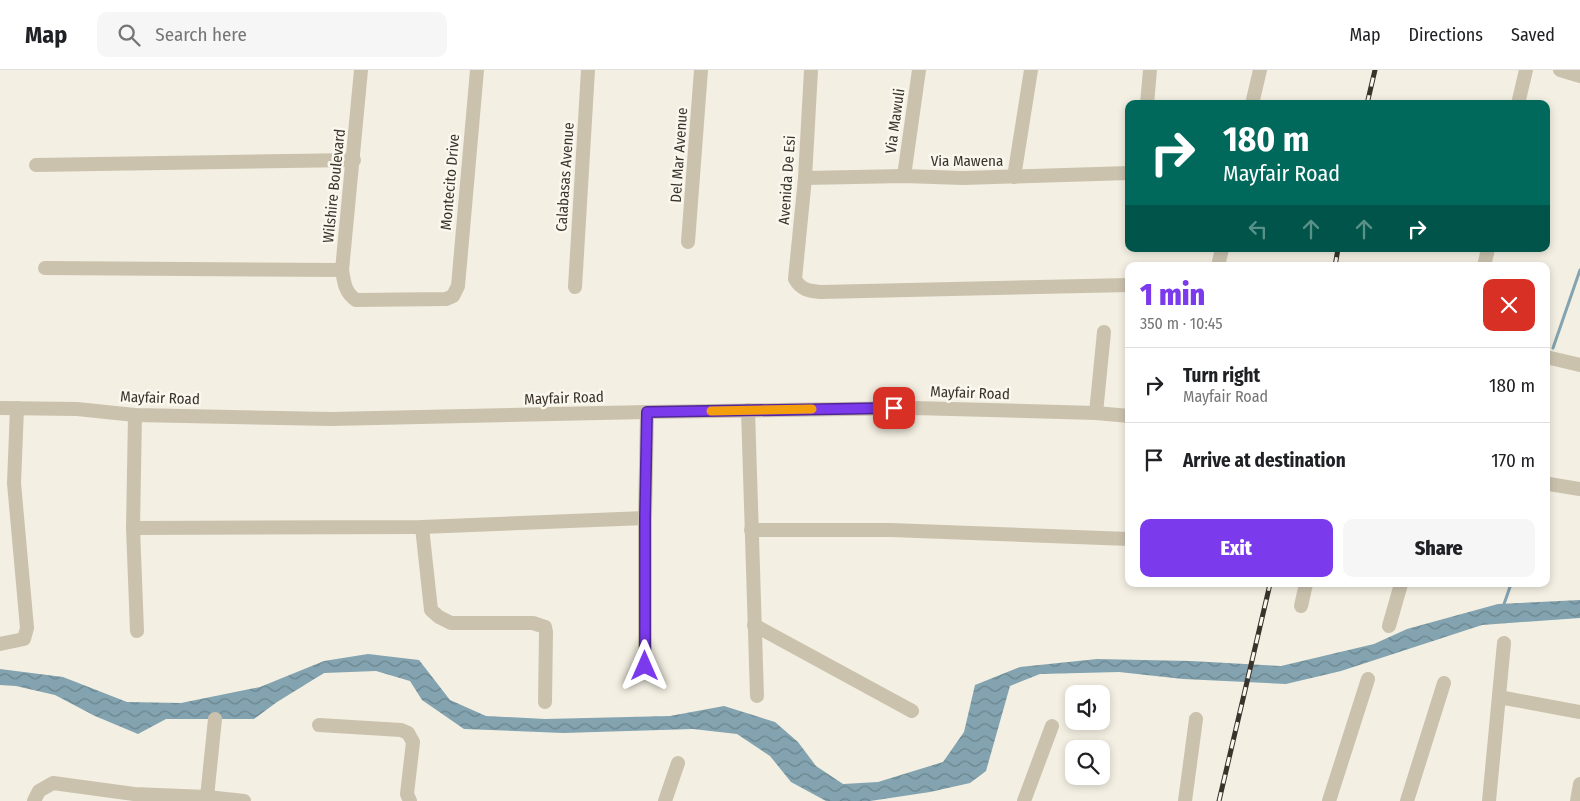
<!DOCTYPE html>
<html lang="en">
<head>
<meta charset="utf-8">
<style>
	body { margin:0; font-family:"Fira Sans Condensed",sans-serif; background:#f6f6f6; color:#202124; height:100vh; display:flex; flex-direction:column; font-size:19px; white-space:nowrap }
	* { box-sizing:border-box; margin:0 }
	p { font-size:16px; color:#757577 }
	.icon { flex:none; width:28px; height:28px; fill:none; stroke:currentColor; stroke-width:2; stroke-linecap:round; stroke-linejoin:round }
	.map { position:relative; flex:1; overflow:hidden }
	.panel { position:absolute; left:1125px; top:192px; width:425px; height:325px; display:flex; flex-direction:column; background:#fff; border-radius:10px; box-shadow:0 2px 8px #0003 }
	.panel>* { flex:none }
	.hud { position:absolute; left:1125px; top:30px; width:425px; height:152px; border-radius:10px; box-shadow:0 2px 8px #0003; background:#00695c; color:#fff; overflow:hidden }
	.tools { position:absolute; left:1065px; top:615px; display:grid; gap:10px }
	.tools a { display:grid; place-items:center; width:45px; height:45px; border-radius:10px; background:#fff; box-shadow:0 2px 8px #0003; font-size:25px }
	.pin { position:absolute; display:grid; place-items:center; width:42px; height:42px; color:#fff; margin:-21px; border-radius:10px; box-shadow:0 2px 8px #0006 }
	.me { position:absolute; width:55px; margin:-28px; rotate:0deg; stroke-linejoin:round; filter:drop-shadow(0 0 4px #0008) }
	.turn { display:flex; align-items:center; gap:18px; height:105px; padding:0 15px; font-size:22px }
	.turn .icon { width:65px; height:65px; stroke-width:2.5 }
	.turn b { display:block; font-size:35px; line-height:42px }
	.lanes { display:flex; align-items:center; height:48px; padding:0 15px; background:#0003; justify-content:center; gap:25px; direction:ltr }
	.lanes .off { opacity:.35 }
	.round { display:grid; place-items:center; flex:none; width:52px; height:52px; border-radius:10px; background:#f6f6f6 }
	.headline { display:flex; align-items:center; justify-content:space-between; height:85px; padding:0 15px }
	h1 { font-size:30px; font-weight:800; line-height:38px; color:#7c3aed }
	.button { display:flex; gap:10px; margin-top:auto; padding:10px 15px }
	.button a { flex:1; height:58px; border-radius:10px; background:#7c3aed; color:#fff; font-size:20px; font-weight:800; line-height:58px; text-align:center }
	.button a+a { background:#f6f6f6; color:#202124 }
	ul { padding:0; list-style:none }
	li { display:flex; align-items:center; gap:15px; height:75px; padding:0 15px; border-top:1px solid #e0e0e0 }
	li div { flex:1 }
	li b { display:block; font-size:19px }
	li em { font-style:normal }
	header { display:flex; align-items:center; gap:30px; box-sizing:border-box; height:70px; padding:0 25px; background:#fff; border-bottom:1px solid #e0e0e0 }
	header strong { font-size:24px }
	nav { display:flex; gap:28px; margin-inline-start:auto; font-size:18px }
	.search { width:350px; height:45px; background:#f6f6f6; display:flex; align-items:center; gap:12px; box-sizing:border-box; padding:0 18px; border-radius:10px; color:#757577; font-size:19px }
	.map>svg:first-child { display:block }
	.water { fill:url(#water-waves) }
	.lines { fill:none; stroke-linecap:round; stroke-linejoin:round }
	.stream { stroke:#82a3af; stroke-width:3 }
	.minor { stroke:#cbc2ae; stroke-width:14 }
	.rail-casing { stroke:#3a332c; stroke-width:5 }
	.rail { stroke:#faf7ee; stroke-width:3; stroke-dasharray:9; stroke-linecap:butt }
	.route-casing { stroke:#51269a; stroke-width:12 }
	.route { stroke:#7c3aed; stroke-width:9 }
	.slow { stroke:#f59e0b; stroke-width:9 }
	.labels { text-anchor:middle; stroke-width:5; stroke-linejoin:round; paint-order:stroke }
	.street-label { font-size:15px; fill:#3a332c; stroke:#faf7ee }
</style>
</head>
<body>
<header>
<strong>Map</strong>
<div class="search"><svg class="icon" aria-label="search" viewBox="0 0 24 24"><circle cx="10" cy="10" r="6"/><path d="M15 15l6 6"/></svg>Search here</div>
<nav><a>Map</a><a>Directions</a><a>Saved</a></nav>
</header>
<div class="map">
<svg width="1580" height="731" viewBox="0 0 1580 731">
	<defs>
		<pattern id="water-waves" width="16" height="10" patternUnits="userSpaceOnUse" patternTransform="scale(1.25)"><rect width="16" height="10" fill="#82a3af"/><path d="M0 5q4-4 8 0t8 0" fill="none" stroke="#6b858f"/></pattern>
	</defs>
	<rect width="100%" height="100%" fill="#f3efe2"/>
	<path class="water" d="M1580,530V548L1482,555L1341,601L1286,614L1183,609L1119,602L1040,604L1010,616L986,701L970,713L930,722L870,731H826L791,712L770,686L737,664L693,659L563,663L464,659L422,630L410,611L376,601L324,603L277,632L254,649H166L138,664L95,646L55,625L16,616L0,615V599L63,607L127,632L181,633L260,617L324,591L368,584L419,590L450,630L486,646L545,649L670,646L724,636L775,652L798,672L816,696L843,714L878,712L943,692L964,662L975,615L1020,597L1097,589L1191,591L1281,596L1374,574L1407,559L1498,534Z"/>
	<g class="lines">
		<g class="stream">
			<path d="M1553,278L1580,200"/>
			<path d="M1546,308L1548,298"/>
			<path d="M1503,537L1511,514"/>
		</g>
		<g class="minor">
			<path d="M361,0L342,200C344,212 345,223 356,230L446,229L453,226L458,216L477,0"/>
			<path d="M811,0L805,108L795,209C801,220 809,221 821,222L1129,215"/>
			<path d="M1560,0L1580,6"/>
			<path d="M1147,34L1150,0"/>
			<path d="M1252,34L1260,0"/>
			<path d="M1518,34L1526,0"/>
			<path d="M36,95L354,90"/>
			<path d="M904,106L919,0"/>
			<path d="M1014,107L1031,0"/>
			<path d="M805,108L904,106L963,108L1129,103"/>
			<path d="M688,172L701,0"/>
			<path d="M1218,196L1222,179"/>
			<path d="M1484,196L1488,179"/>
			<path d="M45,198L342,200"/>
			<path d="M575,217L588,0"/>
			<path d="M1546,287L1580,295"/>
			<path d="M0,338L77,339L135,345L331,349L647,342L913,338L1096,343L1129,346"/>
			<path d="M748,340L757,626"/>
			<path d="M1096,343L1104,262"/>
			<path d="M135,345L133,458L137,561"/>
			<path d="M1549,414L1580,419"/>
			<path d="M422,457L431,540L439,547L451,553H533L545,557L546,562L545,632"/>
			<path d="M133,458L422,457L645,448"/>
			<path d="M751,460H891L1129,469"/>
			<path d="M1301,536L1306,514"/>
			<path d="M754,555L912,641"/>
			<path d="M1389,556L1401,514"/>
			<path d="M0,574L24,569L27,558L14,413L17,338"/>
			<path d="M645,596V448L647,342"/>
			<path d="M1499,627L1580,642"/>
			<path d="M319,655L401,660L408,663L413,672L407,724L410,731"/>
			<path d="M207,727L215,649"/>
			<path d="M34,731L39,721L53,713L134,724L207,727L244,731"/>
			<path d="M665,731L678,693"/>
			<path d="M1024,731L1052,656"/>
			<path d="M1185,731L1196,649"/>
			<path d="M1329,731L1368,609"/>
			<path d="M1407,731L1444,613"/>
			<path d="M1489,731L1504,573"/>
			<path d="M1577,731L1580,714"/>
		</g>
		<defs>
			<g id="rail">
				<path d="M1367,34L1375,0"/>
				<path d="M1335,196L1338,179"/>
				<path d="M1219,731L1270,514"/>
			</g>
		</defs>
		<use href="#rail" class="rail-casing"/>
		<use href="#rail" class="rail"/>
	</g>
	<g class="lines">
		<defs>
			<path id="route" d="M645,596V448L647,342L894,338"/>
		</defs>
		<use href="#route" class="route-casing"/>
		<use href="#route" class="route"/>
		<path class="slow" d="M711,341L812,339"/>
	</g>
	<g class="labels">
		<g class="street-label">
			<text transform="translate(895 51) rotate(-82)" y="5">Via Mawuli</text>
			<text transform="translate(679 85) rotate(-86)" y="5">Del Mar Avenue</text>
			<text x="967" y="96">Via Mawena</text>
			<text transform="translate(565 107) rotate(-86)" y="5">Calabasas Avenue</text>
			<text transform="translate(787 110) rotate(-86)" y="5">Avenida De Esi</text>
			<text transform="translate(450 112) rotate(-85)" y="5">Montecito Drive</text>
			<text transform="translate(334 116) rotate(-84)" y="5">Wilshire Boulevard</text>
			<text transform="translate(970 323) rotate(2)" y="5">Mayfair Road</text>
			<text transform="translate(160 328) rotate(2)" y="5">Mayfair Road</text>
			<text transform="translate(564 328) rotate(-2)" y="5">Mayfair Road</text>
		</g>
	</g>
</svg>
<div class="tools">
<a><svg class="icon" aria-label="sound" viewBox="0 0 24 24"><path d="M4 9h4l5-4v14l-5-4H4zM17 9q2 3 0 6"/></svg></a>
<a><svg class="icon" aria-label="search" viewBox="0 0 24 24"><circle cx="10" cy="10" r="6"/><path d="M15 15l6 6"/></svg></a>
</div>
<div class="pin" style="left:894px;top:338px;background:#d93025"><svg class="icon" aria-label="arrive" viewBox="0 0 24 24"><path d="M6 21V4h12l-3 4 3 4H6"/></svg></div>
<svg class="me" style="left:645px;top:596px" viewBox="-20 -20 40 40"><path d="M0-17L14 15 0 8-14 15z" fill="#7c3aed" stroke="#fff" stroke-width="4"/></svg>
<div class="hud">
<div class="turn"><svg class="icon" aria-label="right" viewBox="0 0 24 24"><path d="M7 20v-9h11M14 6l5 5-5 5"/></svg><div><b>180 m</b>Mayfair Road</div></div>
<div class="lanes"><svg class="icon off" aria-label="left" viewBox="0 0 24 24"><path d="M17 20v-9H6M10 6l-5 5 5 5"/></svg><svg class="icon off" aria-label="ahead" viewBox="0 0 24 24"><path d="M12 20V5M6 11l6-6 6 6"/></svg><svg class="icon off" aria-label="ahead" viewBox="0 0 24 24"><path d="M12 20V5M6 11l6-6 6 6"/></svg><svg class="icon" aria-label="right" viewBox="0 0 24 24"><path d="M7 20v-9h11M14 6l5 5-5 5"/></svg></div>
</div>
<section class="panel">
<div class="headline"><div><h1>1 min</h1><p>350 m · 10:45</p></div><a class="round" style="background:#d93025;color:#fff"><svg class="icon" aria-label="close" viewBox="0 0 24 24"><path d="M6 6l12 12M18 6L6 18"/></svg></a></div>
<ul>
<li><svg class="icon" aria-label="right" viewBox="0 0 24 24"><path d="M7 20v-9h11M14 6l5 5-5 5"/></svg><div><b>Turn right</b><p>Mayfair Road</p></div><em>180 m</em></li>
<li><svg class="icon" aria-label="arrive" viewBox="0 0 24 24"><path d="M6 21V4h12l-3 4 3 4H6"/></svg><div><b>Arrive at destination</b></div><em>170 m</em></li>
</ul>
<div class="button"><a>Exit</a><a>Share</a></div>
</section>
</div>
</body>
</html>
